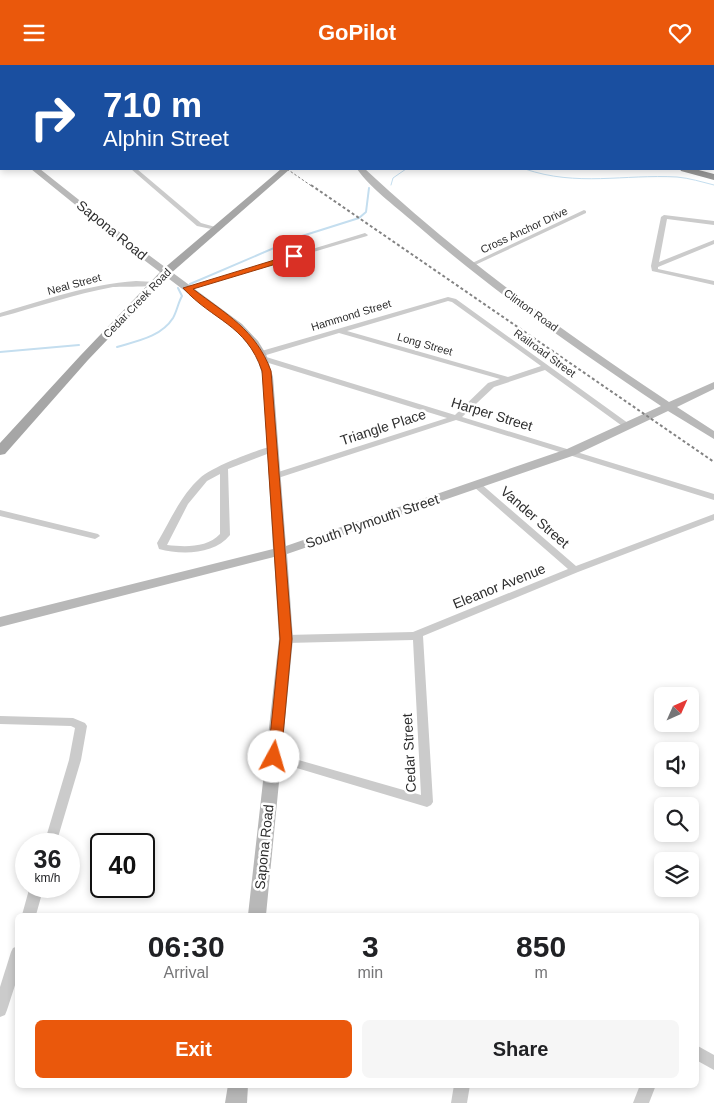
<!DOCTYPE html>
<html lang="en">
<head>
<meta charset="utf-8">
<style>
	body { margin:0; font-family:Helvetica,sans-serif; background:#f6f6f6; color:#202124; height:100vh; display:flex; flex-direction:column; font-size:19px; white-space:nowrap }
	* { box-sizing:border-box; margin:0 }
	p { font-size:16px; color:#757577 }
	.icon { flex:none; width:28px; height:28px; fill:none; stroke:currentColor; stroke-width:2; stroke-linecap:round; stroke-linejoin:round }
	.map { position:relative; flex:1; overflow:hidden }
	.sheet { position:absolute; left:15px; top:848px; width:684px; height:175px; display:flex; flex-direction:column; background:#fff; border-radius:8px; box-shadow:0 2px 8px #0003 }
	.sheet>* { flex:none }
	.guide { position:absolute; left:0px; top:0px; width:715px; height:105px; box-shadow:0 2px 8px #0003; background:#1a4fa0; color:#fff; overflow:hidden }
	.needle { width:32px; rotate:45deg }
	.fabs { position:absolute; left:654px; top:622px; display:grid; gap:10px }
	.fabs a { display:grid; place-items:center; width:45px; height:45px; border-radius:8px; background:#fff; box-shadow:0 2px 8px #0003; font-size:25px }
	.speed { position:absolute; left:15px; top:768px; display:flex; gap:10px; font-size:25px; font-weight:700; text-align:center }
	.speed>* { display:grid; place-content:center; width:65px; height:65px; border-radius:50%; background:#fff; box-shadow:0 2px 8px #0003; line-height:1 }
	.speed small { font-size:12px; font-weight:400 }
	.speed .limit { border:2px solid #111; border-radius:8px; background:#fff; color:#111 }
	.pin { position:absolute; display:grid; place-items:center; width:42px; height:42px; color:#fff; margin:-21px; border-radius:10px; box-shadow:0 2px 8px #0006 }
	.me { position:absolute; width:55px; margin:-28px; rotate:6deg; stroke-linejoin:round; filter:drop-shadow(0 0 4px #0008) }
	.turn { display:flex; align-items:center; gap:18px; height:105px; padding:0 20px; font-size:22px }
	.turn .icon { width:65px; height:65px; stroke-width:2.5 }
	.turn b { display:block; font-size:35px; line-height:42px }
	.eta { display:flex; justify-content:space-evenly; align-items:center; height:85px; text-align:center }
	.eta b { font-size:30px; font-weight:700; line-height:35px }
	.primary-button { display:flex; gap:10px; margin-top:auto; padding:10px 20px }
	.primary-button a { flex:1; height:58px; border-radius:8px; background:#ea580c; color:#fff; font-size:20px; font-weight:700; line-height:58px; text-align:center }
	.primary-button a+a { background:#f6f6f6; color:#202124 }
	header { display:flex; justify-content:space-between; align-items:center; height:65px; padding:0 20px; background:#ea580c; color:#fff; font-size:22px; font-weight:700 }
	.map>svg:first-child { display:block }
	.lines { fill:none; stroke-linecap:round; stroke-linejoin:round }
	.stream-far1 { stroke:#c4deef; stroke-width:1 }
	.stream { stroke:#c4deef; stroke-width:2 }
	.street { fill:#cbcbcb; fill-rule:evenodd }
	.secondary { fill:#b8b8b8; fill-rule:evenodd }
	.primary { fill:#a6a6a6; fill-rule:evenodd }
	.highway { fill:#959595; fill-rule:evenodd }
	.rail-far1 { stroke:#838383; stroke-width:1; stroke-dasharray:2.5 2; stroke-linecap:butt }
	.rail { stroke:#838383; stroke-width:2; stroke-dasharray:3 2.5; stroke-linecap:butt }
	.route { fill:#ea580c; stroke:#983908 }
	.labels { text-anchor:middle; stroke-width:5; stroke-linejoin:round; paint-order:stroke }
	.far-street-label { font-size:11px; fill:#2e2e2e; stroke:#fff }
	.street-label { font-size:14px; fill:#2e2e2e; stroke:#fff }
</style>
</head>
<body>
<header><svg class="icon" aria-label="menu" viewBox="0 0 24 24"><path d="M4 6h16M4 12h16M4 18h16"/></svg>GoPilot<svg class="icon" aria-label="heart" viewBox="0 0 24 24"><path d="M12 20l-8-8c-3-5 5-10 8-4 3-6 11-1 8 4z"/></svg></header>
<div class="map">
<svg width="714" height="1038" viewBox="0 0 714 1038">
	<rect width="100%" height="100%" fill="#fff"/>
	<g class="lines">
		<g class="stream-far1">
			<path d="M382,0L384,1"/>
			<path d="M280,1L286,0"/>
			<path d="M525,104C577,122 624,109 677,112C689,113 702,117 714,120"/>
			<path d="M391,120L393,113L406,104"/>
		</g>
		<g class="stream">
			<path d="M190,219L302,171L359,153L366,147L369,123"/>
			<path d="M117,282C137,276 161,272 173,253C177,246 178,238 182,231L178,223"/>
			<path d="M0,287L79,280"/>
		</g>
		<g class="street">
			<path d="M566,0H572V1H567Z"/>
			<path d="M634,0H640V1H635Z"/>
			<path d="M131,104H137L201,158L219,163L216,165L197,161Z"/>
			<path d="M584,145L586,146V148L473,201L468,200Z"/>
			<path d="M664,150L714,156V160L667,154L659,197L714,175V179L658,202V204L714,216V220L652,206L651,201L661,152Z"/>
			<path d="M365,168L368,170L367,171L189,224L184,223Z"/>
			<path d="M136,216L155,217L158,219C153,223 123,221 113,222C74,229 38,242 0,252V248C45,235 89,219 136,216Z"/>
			<path d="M448,232L456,234L632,361L631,363H625L545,305L494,322L462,352L714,429V435L456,355L278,413H272L271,411L272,409L447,353L259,295L258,293L260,291L257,289L258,287ZM448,236L452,237L541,301L508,312L347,266ZM339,268L500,314L488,318L455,350L263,291Z"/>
			<path d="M272,381L276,384L275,386L228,404L230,470C214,490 181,490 159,484L157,478C170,456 181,430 200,413C213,401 255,386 272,381ZM220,409V469C207,483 185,482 167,480L188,439L207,416Z"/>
			<path d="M477,417L480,418L576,501L714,449V455L578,507L423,571L433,737L431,740L427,742L270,695L268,692L270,689L274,688L421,730L413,575L286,578L281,574L286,570L413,567L568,504L474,422L473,420Z"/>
			<path d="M0,445L98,469L100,471L95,474L0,451Z"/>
			<path d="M0,651L73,653L85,658L87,661L81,695L56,779H44L69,695L75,663L71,661L0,659Z"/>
			<path d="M30,821H44L36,850H22Z"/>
			<path d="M18,881V911L7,945L5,950L0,952V922L11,887L13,883Z"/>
			<path d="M696,980L714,990V1005L696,995Z"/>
			<path d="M454,1020H470L467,1038H451Z"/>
			<path d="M640,1020H656L649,1038H633Z"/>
		</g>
		<g class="secondary">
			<rect x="0" y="98" width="1" height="4"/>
			<path d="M31,104H40L146,188L242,259L258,276L266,289L273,312L286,481L567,384L661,341C577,285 494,227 418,161C400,145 370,123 357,104H365C459,192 562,266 669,337L714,317V324L677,342L714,366V374L668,346L575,390L287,489L293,574L266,850H248L279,574L274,492L0,562V552L273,484L263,312L256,289L234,263L140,192Z"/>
			<path d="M228,1020H248L247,1038H225Z"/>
		</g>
		<g class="primary">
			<rect x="241" y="0" width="9" height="1"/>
			<path d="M281,104H290L170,209L88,295L5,389L0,390V378L80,291L162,205Z"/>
		</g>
		<g class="highway">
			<path d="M411,0H420L421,1H412Z"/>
			<path d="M680,104H695L714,109V115L681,106Z"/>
		</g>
		<g class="rail-far1">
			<path d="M136,0L138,1"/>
			<path d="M287,104L313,122"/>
		</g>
		<path class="rail" d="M311,120L714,397"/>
	</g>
	<path class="route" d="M294,189L298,191L296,193L193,224C226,249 256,265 271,306L292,574L281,692L279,695H270L268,692L280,574L262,306C246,259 213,256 183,223Z"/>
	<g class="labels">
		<g class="far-street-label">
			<text transform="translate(524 165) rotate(-25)" y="4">Cross Anchor Drive</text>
			<text transform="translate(74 219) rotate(-15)" y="4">Neal Street</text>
			<text transform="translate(137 238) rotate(-46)" y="4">Cedar Creek Road</text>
			<text transform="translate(531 245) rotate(36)" y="4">Clinton Road</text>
			<text transform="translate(351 250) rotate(-17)" y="4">Hammond Street</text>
			<text transform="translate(425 279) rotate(16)" y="4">Long Street</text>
			<text transform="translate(545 288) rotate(36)" y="4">Railroad Street</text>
		</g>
		<g class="street-label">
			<text transform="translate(112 165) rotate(39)" y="5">Sapona Road</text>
			<text transform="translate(492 349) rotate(17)" y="5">Harper Street</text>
			<text transform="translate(383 362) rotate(-18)" y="5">Triangle Place</text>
			<text transform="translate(535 452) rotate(41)" y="5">Vander Street</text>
			<text transform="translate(372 456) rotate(-19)" y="5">South Plymouth Street</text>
			<text transform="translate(499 521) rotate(-22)" y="5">Eleanor Avenue</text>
			<text transform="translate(409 688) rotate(-93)" y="5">Cedar Street</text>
			<text transform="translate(264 782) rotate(-84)" y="5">Sapona Road</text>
		</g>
	</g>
</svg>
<div class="fabs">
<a><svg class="needle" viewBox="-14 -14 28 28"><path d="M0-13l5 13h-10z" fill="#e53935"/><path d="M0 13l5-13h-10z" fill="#757577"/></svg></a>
<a><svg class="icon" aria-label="sound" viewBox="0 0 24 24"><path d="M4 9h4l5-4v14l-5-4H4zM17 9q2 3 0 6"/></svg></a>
<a><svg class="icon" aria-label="search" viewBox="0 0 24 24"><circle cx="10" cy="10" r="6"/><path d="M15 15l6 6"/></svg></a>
<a><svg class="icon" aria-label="layers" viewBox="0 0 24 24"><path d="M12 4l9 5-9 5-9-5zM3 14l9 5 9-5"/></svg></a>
</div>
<div class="speed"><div>36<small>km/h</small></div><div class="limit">40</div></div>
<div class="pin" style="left:294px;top:191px;background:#d93025"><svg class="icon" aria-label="arrive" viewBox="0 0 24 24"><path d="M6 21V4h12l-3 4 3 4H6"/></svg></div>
<svg class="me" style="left:274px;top:692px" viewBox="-20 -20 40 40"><circle r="19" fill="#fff"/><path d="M0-13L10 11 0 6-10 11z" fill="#ea580c"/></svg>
<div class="guide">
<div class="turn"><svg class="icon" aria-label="right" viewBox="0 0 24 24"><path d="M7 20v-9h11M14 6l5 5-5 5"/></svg><div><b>710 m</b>Alphin Street</div></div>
</div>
<section class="sheet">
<div class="eta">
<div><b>06:30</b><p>Arrival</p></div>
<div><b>3</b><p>min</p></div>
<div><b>850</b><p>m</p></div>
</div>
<div class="primary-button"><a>Exit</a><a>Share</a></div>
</section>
</div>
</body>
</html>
